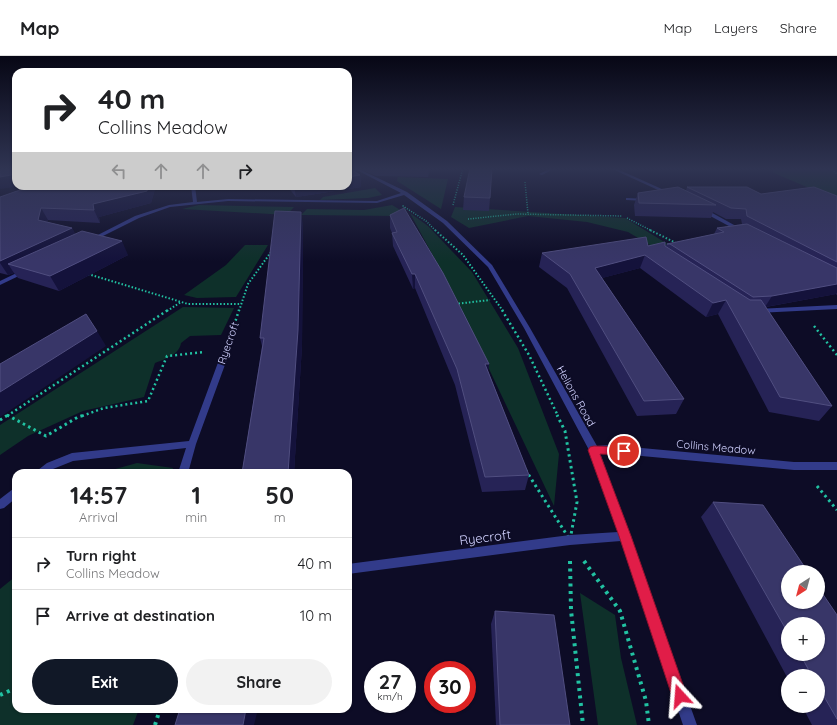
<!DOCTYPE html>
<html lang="en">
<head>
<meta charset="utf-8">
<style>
	body { margin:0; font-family:Quicksand,sans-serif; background:#f2f2f2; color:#202124; height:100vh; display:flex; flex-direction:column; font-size:15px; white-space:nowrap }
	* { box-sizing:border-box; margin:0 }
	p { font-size:13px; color:#757577 }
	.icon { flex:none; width:22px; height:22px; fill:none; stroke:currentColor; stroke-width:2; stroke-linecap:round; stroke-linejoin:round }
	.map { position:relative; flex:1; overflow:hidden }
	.panel { position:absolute; left:12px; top:413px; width:340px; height:244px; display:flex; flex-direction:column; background:#fff; border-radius:12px; box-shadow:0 1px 3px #0004 }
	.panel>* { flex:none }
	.top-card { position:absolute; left:12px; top:12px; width:340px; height:122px; border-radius:12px; box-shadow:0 1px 3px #0004; background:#fff; color:#202124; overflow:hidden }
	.needle { width:26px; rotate:216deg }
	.buttons { position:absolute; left:781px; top:509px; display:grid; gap:8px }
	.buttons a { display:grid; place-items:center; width:44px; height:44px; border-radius:50%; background:#fff; box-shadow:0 1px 3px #0004; font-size:20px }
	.speed { position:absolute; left:364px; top:605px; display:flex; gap:8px; font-size:20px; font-weight:700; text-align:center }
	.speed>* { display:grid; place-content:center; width:52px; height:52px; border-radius:50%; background:#fff; box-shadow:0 1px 3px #0004; line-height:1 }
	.speed small { font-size:10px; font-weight:400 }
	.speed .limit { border:6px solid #d22; background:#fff; color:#111 }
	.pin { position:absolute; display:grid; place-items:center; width:34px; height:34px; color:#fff; margin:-17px; border:2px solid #fff; border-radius:50%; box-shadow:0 1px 4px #0007 }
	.me { position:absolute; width:44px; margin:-22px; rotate:341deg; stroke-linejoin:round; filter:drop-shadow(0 0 3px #0008) }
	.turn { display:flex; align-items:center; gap:14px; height:84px; padding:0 20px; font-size:18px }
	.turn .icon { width:52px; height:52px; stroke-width:2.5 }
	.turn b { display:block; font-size:28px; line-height:34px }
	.lanes { display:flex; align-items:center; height:38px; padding:0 20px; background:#0003; justify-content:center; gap:20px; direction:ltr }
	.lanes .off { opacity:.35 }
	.eta { display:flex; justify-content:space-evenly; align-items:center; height:68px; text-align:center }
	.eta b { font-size:24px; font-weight:800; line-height:28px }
	.primary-button { display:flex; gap:8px; margin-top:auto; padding:8px 20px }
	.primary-button a { flex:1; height:46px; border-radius:24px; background:#111827; color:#fff; font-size:16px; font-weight:800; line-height:46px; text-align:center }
	.primary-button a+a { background:#f2f2f2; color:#202124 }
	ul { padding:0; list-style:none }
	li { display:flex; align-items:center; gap:12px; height:52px; padding:0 20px; border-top:1px solid #e0e0e0 }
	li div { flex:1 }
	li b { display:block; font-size:15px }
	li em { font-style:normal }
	header { display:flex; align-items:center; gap:24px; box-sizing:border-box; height:56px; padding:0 20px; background:#fff; border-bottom:1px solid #e0e0e0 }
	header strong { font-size:19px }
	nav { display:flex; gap:22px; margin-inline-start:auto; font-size:14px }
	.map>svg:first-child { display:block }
	.green { fill:#0e302a }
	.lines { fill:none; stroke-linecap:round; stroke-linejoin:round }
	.path-far4 { stroke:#21c2a2; stroke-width:1.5; stroke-dasharray:1 1.5; stroke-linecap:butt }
	.path-far3 { stroke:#21c2a2; stroke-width:2; stroke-dasharray:1.5 2; stroke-linecap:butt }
	.path-far2 { stroke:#21c2a2; stroke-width:2.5; stroke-dasharray:2 3; stroke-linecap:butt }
	.path-far1 { stroke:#21c2a2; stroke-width:3; stroke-dasharray:2.5 3.5; stroke-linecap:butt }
	.path { stroke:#21c2a2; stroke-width:4; stroke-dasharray:3 4.5; stroke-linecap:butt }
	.service { fill:#323b8a; fill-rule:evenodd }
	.minor { fill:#323b8a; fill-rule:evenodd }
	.wall { fill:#262356; fill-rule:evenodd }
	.shaded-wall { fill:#14123b }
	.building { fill:#383668; stroke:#504e80 }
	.route { fill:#e11d48; stroke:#92132f }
	.labels { text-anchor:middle; stroke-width:4; stroke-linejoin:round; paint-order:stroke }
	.street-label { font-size:11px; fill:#d1d2ff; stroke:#0d0c26 }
	.near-street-label { font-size:13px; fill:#d1d2ff; stroke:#0d0c26 }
</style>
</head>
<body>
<header>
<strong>Map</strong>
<nav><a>Map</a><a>Layers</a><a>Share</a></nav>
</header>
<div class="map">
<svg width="837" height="669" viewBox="0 0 837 669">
	<rect width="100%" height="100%" fill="#0d0c26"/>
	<g class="green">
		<path d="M769,112H837V144L774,117Z"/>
		<path d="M398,121L448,123L441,153L397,125Z"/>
		<path d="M375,132L382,139L368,142L320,144L323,141Z"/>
		<path d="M199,149L294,151L287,159L182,153Z"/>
		<path d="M392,149L402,155L400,160L301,159L307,153L364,154Z"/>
		<path d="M455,151L625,162L671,190L655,192L628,176L587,166L528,160L469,172L451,161Z"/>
		<path d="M410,157L428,170L472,216L518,292L559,398L554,450L453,237Z"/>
		<path d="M245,189H268L236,241L197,242L184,239L226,209Z"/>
		<path d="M183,251L234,252L221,279L190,280L181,287C179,299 165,303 155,307L144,341L83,355L28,380L0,399V369Z"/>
		<path d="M137,407L173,412L171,417H101Z"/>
		<path d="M16,520V653H139L133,669H0V533Z"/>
		<path d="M580,537L615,559L621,602L637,669H598Z"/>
	</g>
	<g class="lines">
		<g class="path-far4">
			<path d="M830,112L837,118"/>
			<path d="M525,126L528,158"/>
			<path d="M453,149L463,112"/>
			<path d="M627,162L652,175"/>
			<path d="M468,163L517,158L622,160"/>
			<path d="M411,175L404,161L406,157L403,150L426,165L436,175"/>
		</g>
		<g class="path-far3">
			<path d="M411,174L455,255"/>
			<path d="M435,174L463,199L503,255"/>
			<path d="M650,174L676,187"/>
			<path d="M88,218L188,248H241"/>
			<path d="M455,248L490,244"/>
			<path d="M167,255L181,246"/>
			<path d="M239,255L248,228L271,196"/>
		</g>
		<g class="path-far2">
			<path d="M455,254L472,286L501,360"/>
			<path d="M502,254L529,299L558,360"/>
			<path d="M814,270L837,299"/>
			<path d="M231,279L239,254"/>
			<path d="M7,360L168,254"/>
			<path d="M82,360L104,352L148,345L167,300L205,296"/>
		</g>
		<g class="path-far1">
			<path d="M7,359L46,380L78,361L85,359"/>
			<path d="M501,359L518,402L570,484L577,446L565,375L557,359"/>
			<path d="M0,364L8,359"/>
			<path d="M817,430L837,454"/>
		</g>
		<g class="path">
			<path d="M570,505L571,554L583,669"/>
			<path d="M584,505L620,555L646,645L649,669"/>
			<path d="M0,639L16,632"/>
			<path d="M155,669L160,653"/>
		</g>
		<g class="service">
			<path d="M628,142L646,143L648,144L646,145L626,144V142Z"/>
			<path d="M837,249V253L758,257L755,255L758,253Z"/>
		</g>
		<g class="minor">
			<path d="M353,112H357L407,136L447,165L492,209L530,272L597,390L609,389L794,406H837V414H794L609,397H600L697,669H683L621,485L570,489L348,518V508L570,479L618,476L589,394L524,272L488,211L443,167L404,139L377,147L228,145L170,151L139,162L93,185L88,184L135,160L169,149L193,146L191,130H195L197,146L228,143L377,145L401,137Z"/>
			<path d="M551,112H556L542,119L539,118Z"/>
			<path d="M610,112H615L673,138L669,139Z"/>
			<path d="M163,130L143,133L141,132L149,130Z"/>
			<path d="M701,153H705L745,175L740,176L701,155Z"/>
			<path d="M25,213L27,214V216L0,229V225Z"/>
			<path d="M223,293H229L230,295L196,388L188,417H178L186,392L73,405L53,413L48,417H36L38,414L47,407L72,397L189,385Z"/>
			<path d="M16,432V442L4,452L0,453V443L13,433Z"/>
		</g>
	</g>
	<g class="wall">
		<path d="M357,112H431L428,121L376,120Z"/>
		<path d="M360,119L361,131L296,141L287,130H348Z"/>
		<path d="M687,131L761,138L837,140V239L836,238L766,251L832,350L819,365L769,356L718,258L706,261L640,212L602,222L684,343L676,358L637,360L567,232L539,211L542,197L648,190H665L667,188L714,178L717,172L742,168L741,163H726L713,156L711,162L635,160L634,149L638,137L686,135Z"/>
		<path d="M31,133H155L151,147L99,161L100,167L48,164L47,166L72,172L75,178L128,199L59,235L18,222L14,217L8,219L0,217V141Z"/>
		<path d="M464,141L490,142L489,155L463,154Z"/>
		<path d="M390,159L489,308L488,315L529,419L525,434L482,436L455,329L415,232L413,233L393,190L392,177L390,172Z"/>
		<path d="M303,169L302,290L294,417H242L262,290L260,282Z"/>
		<path d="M713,446L837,559V669H812L802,650H818V620H788V623L701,461ZM788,568L818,598H788Z"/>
		<path d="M495,555L570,669H496L491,568Z"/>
	</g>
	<g class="shaded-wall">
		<path d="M429,112H431L428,121Z"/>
		<path d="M16,118V130H21L0,133V121Z"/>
		<path d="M360,119L361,131L296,141L294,130H348V121Z"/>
		<path d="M148,130H154L155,133L151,147L99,161L100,167L94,154L93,148Z"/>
		<path d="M41,152L48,164L46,176L38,164Z"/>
		<path d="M301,156L303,169L302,290L294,417H288Z"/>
		<path d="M72,172L79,185L8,208L14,217L8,219L0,207V205Z"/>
		<path d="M122,185L128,199L59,235L50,220Z"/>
		<path d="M645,199L640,212L591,225L595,212Z"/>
		<path d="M412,218H415V232L413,233Z"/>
		<path d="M837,228V237L836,238L765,251L772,240Z"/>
		<path d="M726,244L718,258L706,261L713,247Z"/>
		<path d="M97,275L106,290L0,361V336Z"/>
		<path d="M485,308H489L487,323Z"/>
		<path d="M246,653H258L254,669H243Z"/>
	</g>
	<g class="building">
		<path d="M0,112H16V118L0,121Z"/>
		<path d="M348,112H349L360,119L348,121Z"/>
		<path d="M470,112H492L490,142L464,141Z"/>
		<path d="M32,130H148L147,135L93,148L94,154L41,152L38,164L72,172L0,205V141L20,134L31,133Z"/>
		<path d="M678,131L716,149L639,147L638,137Z"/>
		<path d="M687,131H747L761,138L814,131L837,140V206L747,160L746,153L731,152Z"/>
		<path d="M404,152L443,217L489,308H485L529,419L485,421L457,313L415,218H412L392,177L397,176L390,159Z"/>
		<path d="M275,155L301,156L298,274L288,417H242L264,282H260Z"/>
		<path d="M747,168L837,212V228L772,240L753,241L670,188H667L724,176L717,172Z"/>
		<path d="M82,175L122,185L50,220L8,208Z"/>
		<path d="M646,181L648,190L665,186V190L750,244H761L832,350L780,341L726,244L713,247L645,199L595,212L684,343L644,345L570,218L542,197Z"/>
		<path d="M86,258L97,275L0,336V308Z"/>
		<path d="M713,446L763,449L808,516H788V546H818V531L837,559V663L818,630V620H812L800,598H818V568H788V577Z"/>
		<path d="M495,555L554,559L570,669H500Z"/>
		<path d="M180,653H246L243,669H175Z"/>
	</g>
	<linearGradient id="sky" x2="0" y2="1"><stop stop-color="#070715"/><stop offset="0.55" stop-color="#2f3452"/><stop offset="1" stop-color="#2f3452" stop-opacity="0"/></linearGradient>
	<rect width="837" height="205" fill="url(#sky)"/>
	<path class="route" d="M594,390L624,391L628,392L629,395L628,398L624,399L600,398L631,480L687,640L685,645L680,648L674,645L672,640L619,480L588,394L590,391Z"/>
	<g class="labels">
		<g class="street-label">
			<text transform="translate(228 287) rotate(-71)" y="4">Ryecroft</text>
			<text transform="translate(576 340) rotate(61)" y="4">Helions Road</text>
			<text transform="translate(716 391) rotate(5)" y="4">Collins Meadow</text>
		</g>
		<g class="near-street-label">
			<text transform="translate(485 481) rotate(-7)" y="5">Ryecroft</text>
		</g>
	</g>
</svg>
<div class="buttons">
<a><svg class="needle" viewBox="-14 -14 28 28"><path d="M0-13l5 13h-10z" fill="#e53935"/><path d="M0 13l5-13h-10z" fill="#757577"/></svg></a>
<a>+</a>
<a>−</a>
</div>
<div class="speed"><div>27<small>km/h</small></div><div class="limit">30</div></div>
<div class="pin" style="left:624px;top:395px;background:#d93025"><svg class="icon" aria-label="arrive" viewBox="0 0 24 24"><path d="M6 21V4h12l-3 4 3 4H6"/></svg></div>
<svg class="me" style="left:680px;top:640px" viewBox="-20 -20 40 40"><path d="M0-17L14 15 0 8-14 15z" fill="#e11d48" stroke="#fff" stroke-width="4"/></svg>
<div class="top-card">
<div class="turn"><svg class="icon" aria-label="right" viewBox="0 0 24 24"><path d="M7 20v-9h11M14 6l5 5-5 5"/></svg><div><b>40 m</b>Collins Meadow</div></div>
<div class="lanes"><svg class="icon off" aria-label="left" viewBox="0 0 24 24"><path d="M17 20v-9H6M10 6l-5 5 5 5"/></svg><svg class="icon off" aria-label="ahead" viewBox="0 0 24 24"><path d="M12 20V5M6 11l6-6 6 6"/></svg><svg class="icon off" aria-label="ahead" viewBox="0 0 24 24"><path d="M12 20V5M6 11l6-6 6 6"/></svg><svg class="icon" aria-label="right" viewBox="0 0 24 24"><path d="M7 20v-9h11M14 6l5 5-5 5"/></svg></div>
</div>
<section class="panel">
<div class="eta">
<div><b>14:57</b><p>Arrival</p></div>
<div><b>1</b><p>min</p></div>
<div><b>50</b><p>m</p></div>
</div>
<ul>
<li><svg class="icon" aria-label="right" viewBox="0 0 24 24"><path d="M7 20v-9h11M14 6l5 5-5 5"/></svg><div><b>Turn right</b><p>Collins Meadow</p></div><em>40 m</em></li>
<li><svg class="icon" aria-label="arrive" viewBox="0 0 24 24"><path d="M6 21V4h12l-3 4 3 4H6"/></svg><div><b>Arrive at destination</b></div><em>10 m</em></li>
</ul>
<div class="primary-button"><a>Exit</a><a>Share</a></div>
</section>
</div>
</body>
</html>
